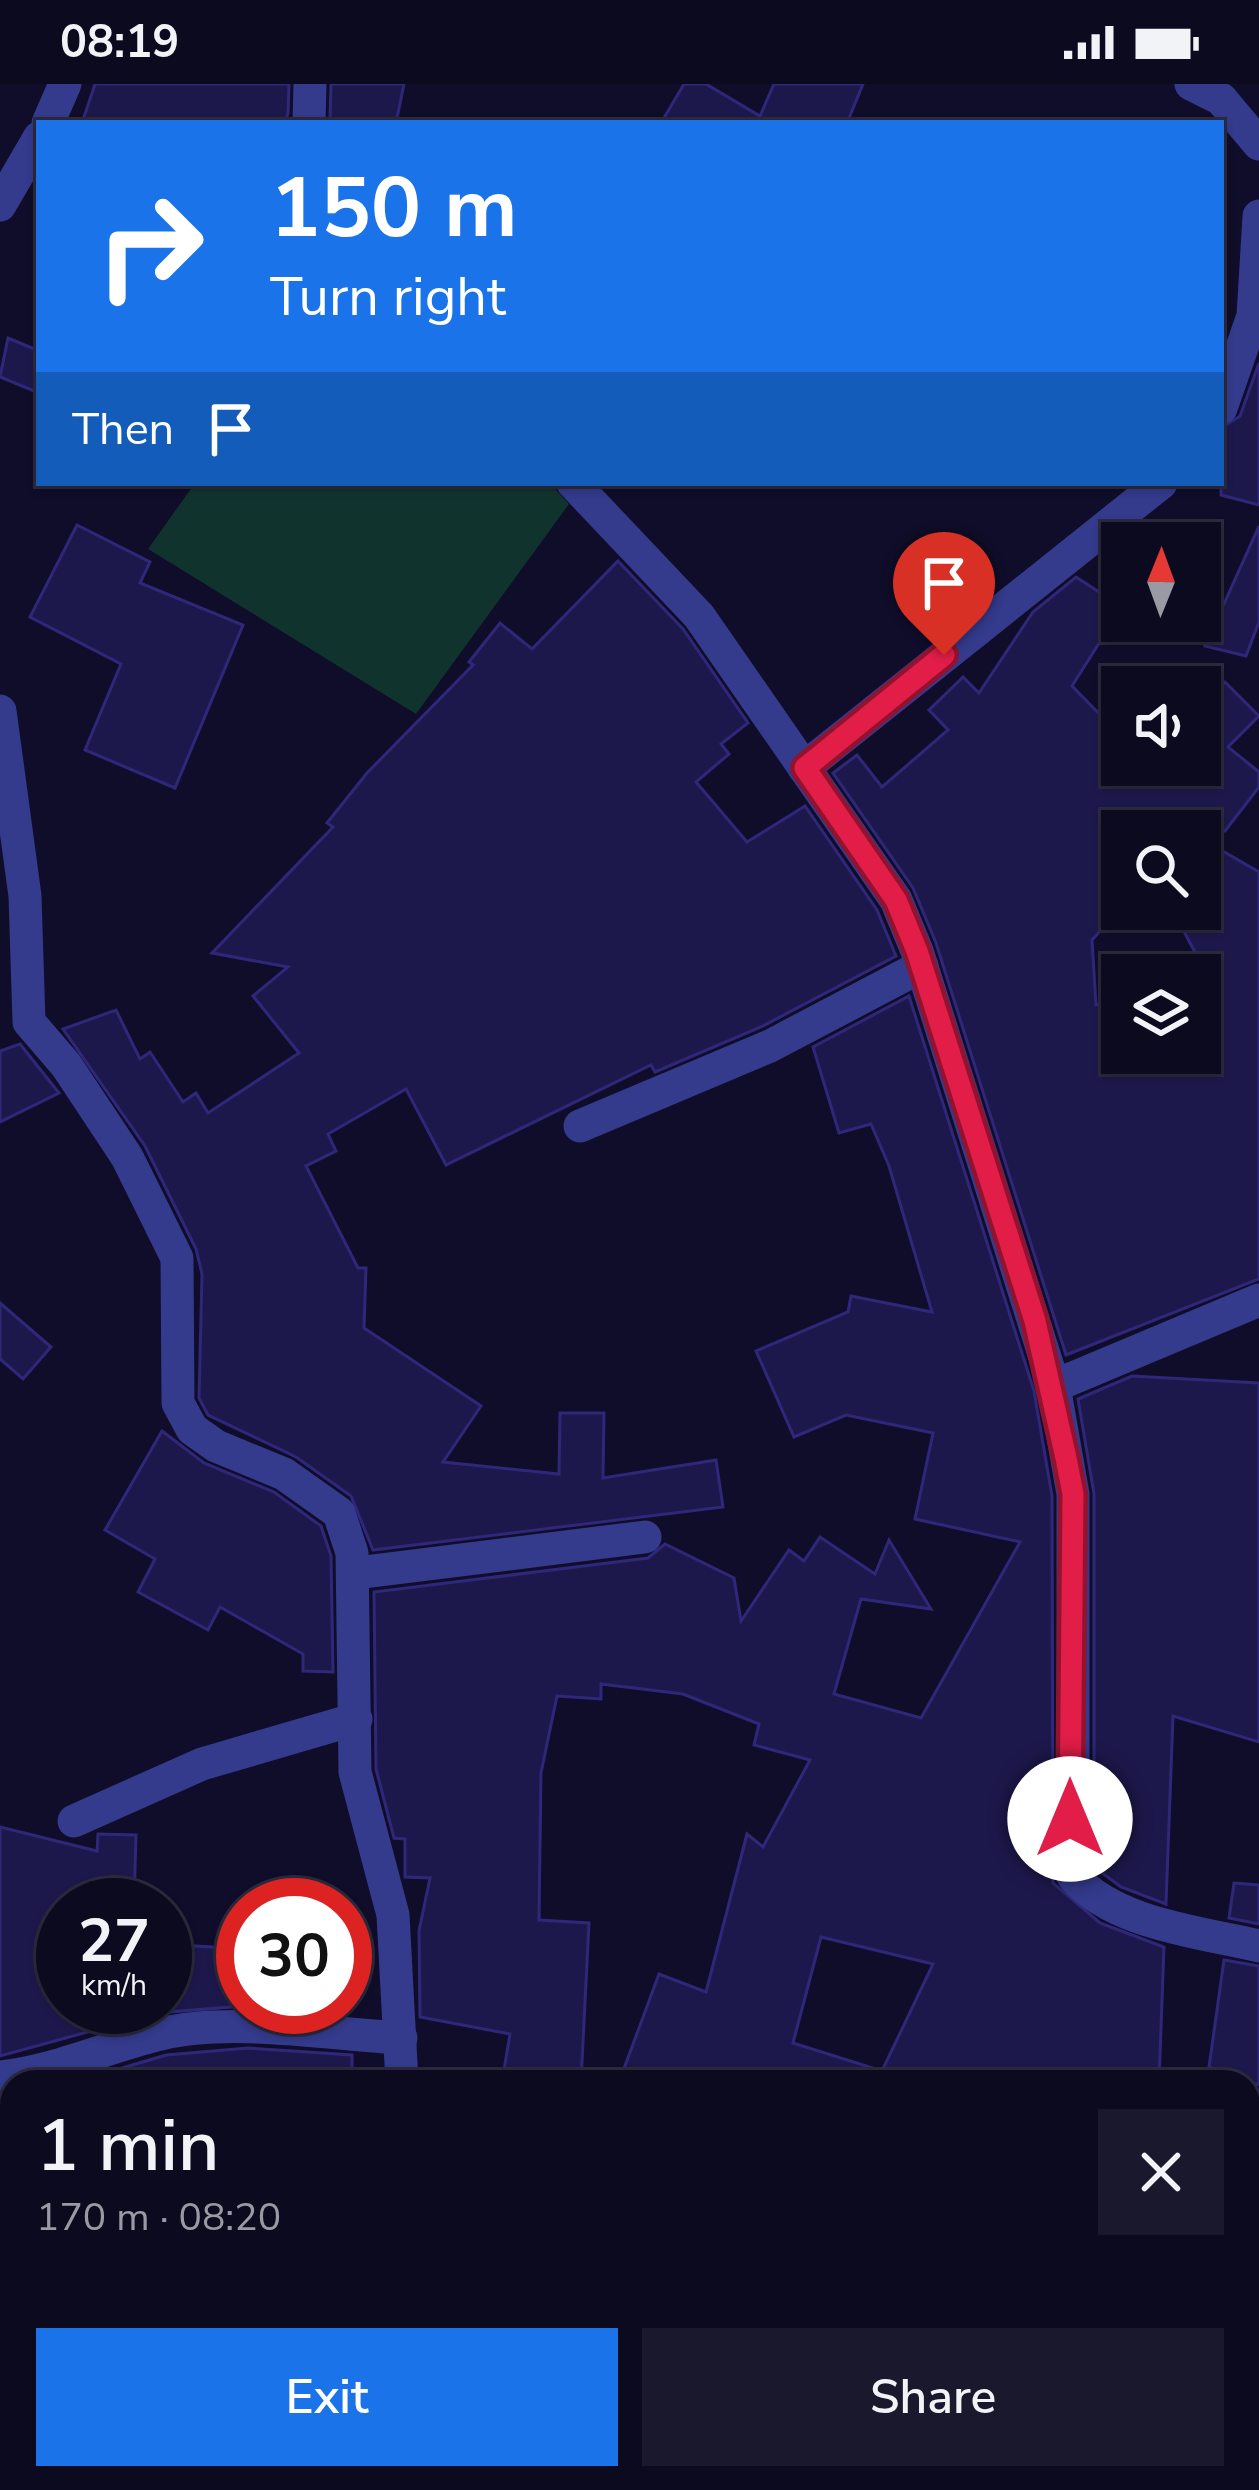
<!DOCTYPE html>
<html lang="en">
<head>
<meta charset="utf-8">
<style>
	body { margin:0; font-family:"Nunito Sans",sans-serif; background:#19182c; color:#f1f3f6; height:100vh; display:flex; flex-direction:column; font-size:45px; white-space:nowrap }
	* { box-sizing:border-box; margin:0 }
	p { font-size:39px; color:#9a9aa4 }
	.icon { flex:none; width:66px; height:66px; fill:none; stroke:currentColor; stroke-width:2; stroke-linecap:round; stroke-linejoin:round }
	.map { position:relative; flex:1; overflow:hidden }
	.sheet { position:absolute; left:0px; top:1986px; width:1260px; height:420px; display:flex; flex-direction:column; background:#0b0a1f; border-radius:36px 36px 0 0; box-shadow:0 3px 9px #0004,0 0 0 3px #2b2b3d }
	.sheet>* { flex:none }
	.top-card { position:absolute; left:36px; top:36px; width:1188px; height:366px; border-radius:0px; box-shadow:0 3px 9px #0004,0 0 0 3px #2b2b3d; background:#1a73e8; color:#fff; overflow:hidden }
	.needle { width:78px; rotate:1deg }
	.fabs { position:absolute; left:1101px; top:438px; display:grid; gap:24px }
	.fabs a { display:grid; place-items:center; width:120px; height:120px; border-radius:0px; background:#0b0a1f; box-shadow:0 3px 9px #0004,0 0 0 3px #2b2b3d; font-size:60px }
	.speed { position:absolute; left:36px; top:1794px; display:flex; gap:24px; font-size:60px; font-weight:700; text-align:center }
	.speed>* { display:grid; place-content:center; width:156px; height:156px; border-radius:50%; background:#0b0a1f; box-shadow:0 3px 9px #0004,0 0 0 3px #2b2b3d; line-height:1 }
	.speed small { font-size:30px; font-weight:400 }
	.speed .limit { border:18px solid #d22; background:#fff; color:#111 }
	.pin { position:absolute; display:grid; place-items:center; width:102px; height:102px; color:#fff; margin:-123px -51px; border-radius:50% 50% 50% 0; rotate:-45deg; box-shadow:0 0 12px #0007 }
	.pin .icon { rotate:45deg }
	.me { position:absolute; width:132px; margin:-66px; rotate:0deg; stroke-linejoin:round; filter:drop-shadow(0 0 9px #0008) }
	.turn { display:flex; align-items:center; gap:42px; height:252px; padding:0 36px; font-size:54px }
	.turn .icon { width:156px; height:156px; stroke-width:2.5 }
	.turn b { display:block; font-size:84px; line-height:102px }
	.then { display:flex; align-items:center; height:114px; padding:0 36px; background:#0003; gap:24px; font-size:45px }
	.round { display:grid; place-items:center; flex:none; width:126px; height:126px; border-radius:0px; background:#19182c }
	.headline { display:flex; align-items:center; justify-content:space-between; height:204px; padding:0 36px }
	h1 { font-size:72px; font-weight:600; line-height:90px }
	.action { display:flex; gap:24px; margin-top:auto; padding:24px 36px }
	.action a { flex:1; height:138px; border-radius:0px; background:#1a73e8; color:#fff; font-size:48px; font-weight:600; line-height:138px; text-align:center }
	.action a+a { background:#19182c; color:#f1f3f6 }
	.status { display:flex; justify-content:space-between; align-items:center; height:84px; padding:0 60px; background:#0b0a1f; direction:ltr }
	.status svg { height:33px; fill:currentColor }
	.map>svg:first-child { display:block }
	.green { fill:#10332e }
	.building { fill:#1d184b; stroke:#2f287a; stroke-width:3; fill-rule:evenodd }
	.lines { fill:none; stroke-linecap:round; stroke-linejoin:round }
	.minor { stroke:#343a8c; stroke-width:33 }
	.route-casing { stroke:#92132f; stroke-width:30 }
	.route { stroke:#e11d48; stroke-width:21 }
</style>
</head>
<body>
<div class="status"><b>08:19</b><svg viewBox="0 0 49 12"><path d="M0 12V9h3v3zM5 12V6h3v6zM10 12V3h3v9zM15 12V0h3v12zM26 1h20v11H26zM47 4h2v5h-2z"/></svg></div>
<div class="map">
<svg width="1259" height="2406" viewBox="0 0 1259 2406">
	<rect width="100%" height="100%" fill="#0f0d29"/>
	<path class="green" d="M195,399H550L569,420L416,630L148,465Z"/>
	<g class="building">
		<path d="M95,0H289L288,29L285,39H82Z"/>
		<path d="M331,0H404L396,39L330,36Z"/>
		<path d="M684,0H706L760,32L774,0H863L847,39H661Z"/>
		<path d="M8,254L39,267V309L0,293Z"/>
		<path d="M1259,279V421L1221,411V344L1240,332Z"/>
		<path d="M77,441L150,478L140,499L243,541L175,704L85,666L121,580L30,533Z"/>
		<path d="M1259,442V538L1246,572L1205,562Z"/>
		<path d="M618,477L683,545L748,639L721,660L729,670L696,698L747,758L805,722L877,826L896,872L761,943L655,988L651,981L446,1081L406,1005L328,1050L336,1067L306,1082L358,1184H366L364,1244L481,1322L443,1378L559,1390L560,1329H604L603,1394L716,1376L723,1423L373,1466L351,1412L296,1373L208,1331L199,1314L202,1190L196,1165L145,1062L63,945L116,926L140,975L150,968L183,1018L196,1009L208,1029L299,969L253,912L288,883L212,869L333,743L327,739L367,689L473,581L469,578L500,539L532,565Z"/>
		<path d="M1076,493L1122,523L1072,602L1122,653V695L1143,702L1152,681H1200V623L1225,598L1259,632L1228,663L1259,688V703L1225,747H1122V823L1092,856L1096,921L1122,913V969H1200V891L1206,889L1172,825H1200V754L1259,788V1195L1066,1271L936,859L913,804L833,689L857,671L882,703L948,646L929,626L963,593L979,609L1033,528Z"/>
		<path d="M909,912L1034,1307L1052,1412L1053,1799L1100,1839L1164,1863L1159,1998H619L659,1890L706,1908L747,1750L763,1763L810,1676L754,1661L759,1640L683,1610L601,1600V1615L557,1612L541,1689L539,1836L589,1839L581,1998H502L510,1950L420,1933L419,1847L430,1794L405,1793V1755L394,1754L376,1685L374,1508L648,1474L665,1460L734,1494L741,1537L789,1466L804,1477L820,1453L875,1490L889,1456L931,1525L861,1515L834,1610L921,1634L1020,1458L915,1435L933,1349L846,1331L794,1353L756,1267L848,1228L851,1212L932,1228L889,1082L871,1040L839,1049L813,963ZM821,1853L933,1880L882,1987L793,1959Z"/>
		<path d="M20,960L59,1009L0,1038V967Z"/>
		<path d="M0,1219L51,1263L23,1295L0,1275Z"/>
		<path d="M1132,1292L1259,1299V1658L1173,1632L1166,1820L1121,1803L1094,1783V1410L1078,1315Z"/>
		<path d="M162,1347L204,1379L274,1408L321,1442L331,1472L333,1588L303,1587V1570L220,1523L208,1546L138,1508L155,1475L105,1446Z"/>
		<path d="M0,1743L97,1767L98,1750L136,1751L134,1821H63V1923H165V1860L243,1865V1922L157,1929L0,1972Z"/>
		<path d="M1234,1799L1259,1801V1840L1229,1834Z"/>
		<path d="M1224,1876L1259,1882V2001L1209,1983Z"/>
		<path d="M248,1964L352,1971V1998H75L166,1971Z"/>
	</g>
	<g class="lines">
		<g class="minor">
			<path d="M1191,0L1221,15L1259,60"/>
			<path d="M48,39L65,0"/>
			<path d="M309,39L310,0"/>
			<path d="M0,121L39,54"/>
			<path d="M1221,324L1253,232L1259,132"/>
			<path d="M573,399L699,532L896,816L917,867L1054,1302L1073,1410V1792C1114,1840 1200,1848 1259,1862"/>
			<path d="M0,627L25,812L29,938L66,981L127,1073L177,1174L178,1319L192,1345L216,1362L284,1390L339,1429L352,1469L355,1688L393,1831L402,1998"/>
			<path d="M804,684L1161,399"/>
			<path d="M580,1042L770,962L922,882"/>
			<path d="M1054,1302L1259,1216"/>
			<path d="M356,1489L645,1453"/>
			<path d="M74,1737L202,1680L356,1635"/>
			<path d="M0,1993C57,1987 106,1963 161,1950C230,1933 329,1950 401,1954"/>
			<path d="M1248,2347L1259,2351"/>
			<path d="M543,2394L597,2406"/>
			<path d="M364,2406L366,2394"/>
		</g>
	</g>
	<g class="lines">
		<defs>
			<path id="route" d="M944,571L805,684L896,816L917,867L1035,1237L1066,1374L1073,1410L1070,1735"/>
		</defs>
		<use href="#route" class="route-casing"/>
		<use href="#route" class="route"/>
	</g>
</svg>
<div class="fabs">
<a><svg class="needle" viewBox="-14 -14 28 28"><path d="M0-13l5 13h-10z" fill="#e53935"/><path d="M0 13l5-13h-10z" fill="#9a9aa4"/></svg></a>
<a><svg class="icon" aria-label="sound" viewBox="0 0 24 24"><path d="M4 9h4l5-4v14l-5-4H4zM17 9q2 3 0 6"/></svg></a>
<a><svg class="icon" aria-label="search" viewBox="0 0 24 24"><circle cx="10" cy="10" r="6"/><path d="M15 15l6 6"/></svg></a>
<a><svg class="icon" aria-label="layers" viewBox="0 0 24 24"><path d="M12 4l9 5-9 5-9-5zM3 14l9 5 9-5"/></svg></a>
</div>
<div class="speed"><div>27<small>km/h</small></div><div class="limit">30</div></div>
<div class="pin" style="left:944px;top:571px;background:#d93025"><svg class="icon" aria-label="arrive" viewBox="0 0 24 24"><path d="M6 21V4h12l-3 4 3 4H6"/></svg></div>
<svg class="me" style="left:1070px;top:1735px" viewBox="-20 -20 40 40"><circle r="19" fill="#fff"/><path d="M0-13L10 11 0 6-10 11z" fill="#e11d48"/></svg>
<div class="top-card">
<div class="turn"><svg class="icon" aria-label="right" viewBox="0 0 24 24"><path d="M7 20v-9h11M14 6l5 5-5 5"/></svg><div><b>150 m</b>Turn right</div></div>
<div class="then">Then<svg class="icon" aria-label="arrive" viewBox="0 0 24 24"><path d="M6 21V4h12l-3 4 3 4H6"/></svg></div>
</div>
<section class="sheet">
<div class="headline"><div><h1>1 min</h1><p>170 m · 08:20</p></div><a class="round"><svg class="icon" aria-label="close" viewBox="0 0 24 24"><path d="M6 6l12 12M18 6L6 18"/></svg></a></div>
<div class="action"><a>Exit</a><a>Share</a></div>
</section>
</div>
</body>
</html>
